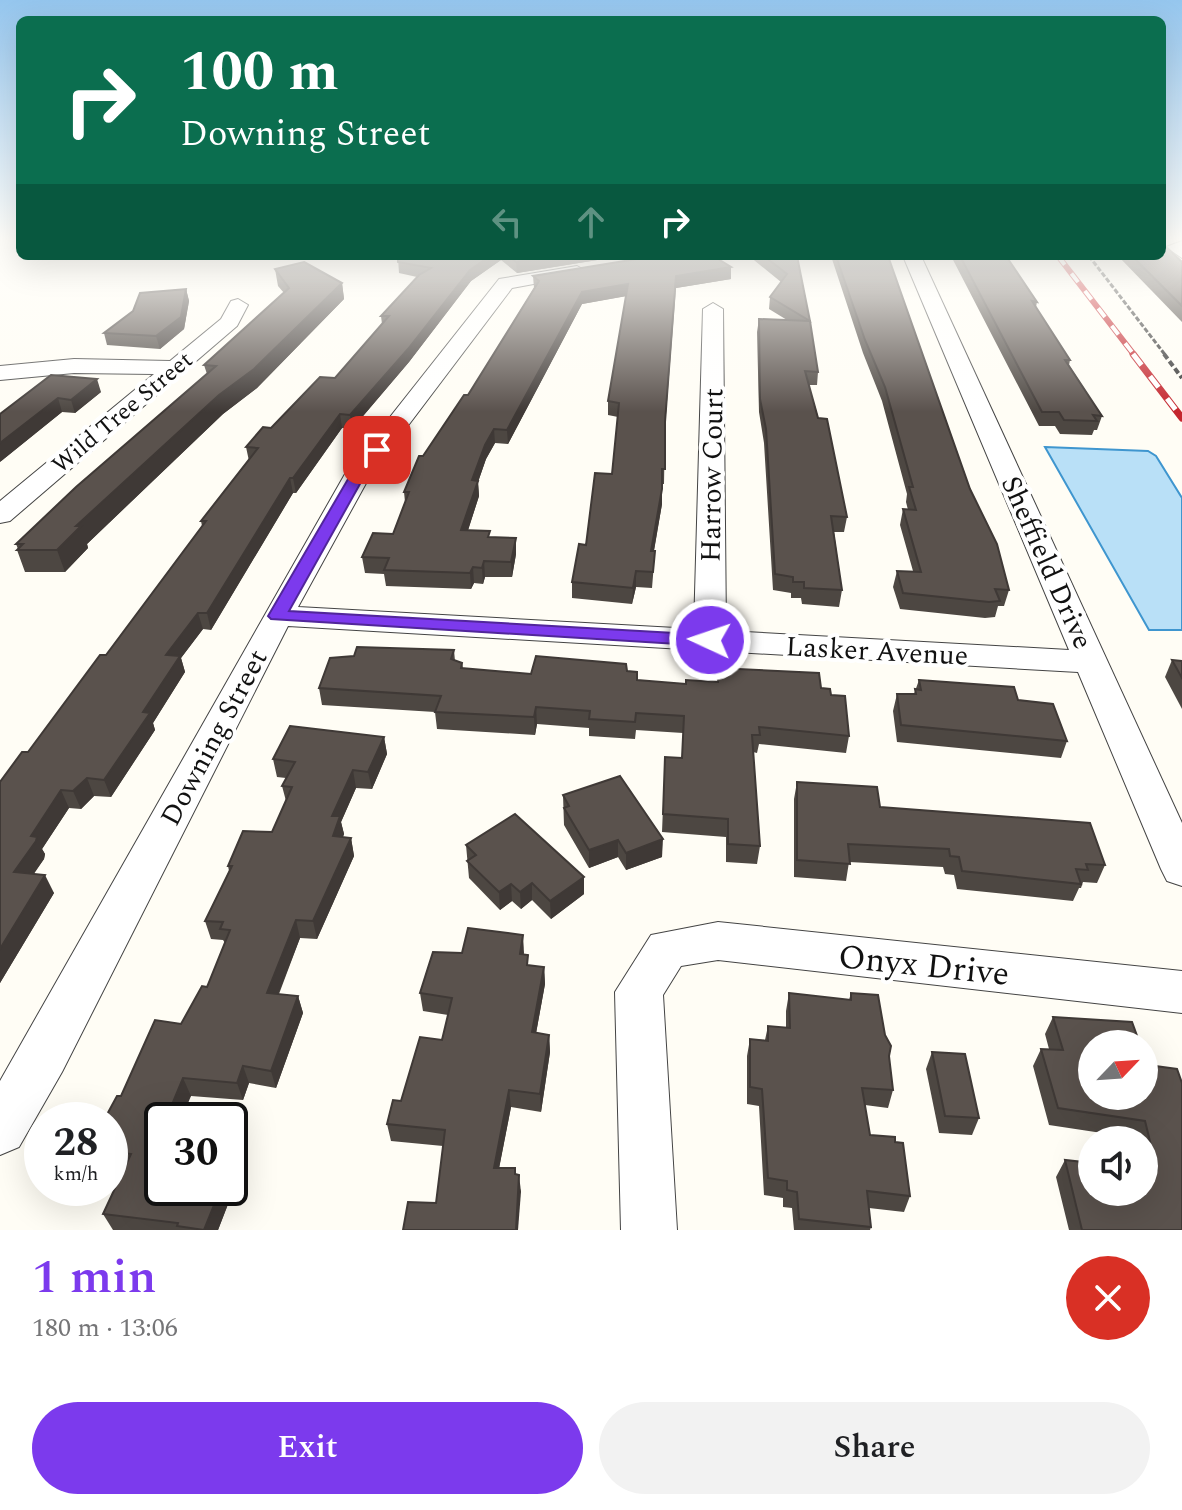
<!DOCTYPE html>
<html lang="en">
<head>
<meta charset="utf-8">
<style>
	body { margin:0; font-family:Spectral,serif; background:#f2f2f2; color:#202124; height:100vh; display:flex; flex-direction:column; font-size:30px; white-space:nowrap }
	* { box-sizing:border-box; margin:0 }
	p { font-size:26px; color:#757577 }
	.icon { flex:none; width:44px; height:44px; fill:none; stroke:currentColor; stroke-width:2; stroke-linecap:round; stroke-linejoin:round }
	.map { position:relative; height:1230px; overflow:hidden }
	.drawer { display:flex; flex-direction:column; background:#fff; flex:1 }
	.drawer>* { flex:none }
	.top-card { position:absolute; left:16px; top:16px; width:1150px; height:244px; border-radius:12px; box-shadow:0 8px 32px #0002; background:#0b6e4f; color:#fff; overflow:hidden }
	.needle { width:52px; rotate:65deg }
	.controls { position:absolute; left:1078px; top:1030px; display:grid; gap:16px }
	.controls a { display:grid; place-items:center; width:80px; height:80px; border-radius:50%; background:#fff; box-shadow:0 8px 32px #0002; font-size:40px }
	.speed { position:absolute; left:24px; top:1102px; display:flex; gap:16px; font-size:40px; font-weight:700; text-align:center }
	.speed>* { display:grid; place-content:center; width:104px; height:104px; border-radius:50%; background:#fff; box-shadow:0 8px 32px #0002; line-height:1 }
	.speed small { font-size:20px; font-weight:400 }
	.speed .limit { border:4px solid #111; border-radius:12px; background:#fff; color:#111 }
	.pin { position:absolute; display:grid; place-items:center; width:68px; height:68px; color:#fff; margin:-34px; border-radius:16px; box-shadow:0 4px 12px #0006 }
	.me { position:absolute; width:88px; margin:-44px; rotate:273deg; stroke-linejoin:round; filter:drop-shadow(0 0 6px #0008) }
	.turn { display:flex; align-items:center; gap:28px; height:168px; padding:0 32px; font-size:36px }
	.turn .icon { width:104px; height:104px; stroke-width:2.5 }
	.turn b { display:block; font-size:56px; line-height:68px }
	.lanes { display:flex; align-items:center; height:76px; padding:0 32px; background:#0003; justify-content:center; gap:40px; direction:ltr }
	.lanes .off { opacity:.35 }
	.round { display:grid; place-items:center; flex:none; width:84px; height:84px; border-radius:42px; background:#f2f2f2 }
	.headline { display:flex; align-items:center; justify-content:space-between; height:136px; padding:0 32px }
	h1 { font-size:48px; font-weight:600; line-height:60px; color:#7c3aed }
	.cta { display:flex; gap:16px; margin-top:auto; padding:16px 32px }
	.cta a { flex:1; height:92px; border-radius:48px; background:#7c3aed; color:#fff; font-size:32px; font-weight:600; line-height:92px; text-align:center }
	.cta a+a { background:#f2f2f2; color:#202124 }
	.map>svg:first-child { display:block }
	.water { fill:#b9e0f7; stroke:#3f96cf; stroke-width:2 }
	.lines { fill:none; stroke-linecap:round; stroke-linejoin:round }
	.minor-casing { stroke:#444; stroke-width:2 }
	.path-far1 { stroke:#333; stroke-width:3; stroke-dasharray:5 2; stroke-linecap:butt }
	.path { stroke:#333; stroke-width:4; stroke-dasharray:6 3; stroke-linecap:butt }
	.minor { fill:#fff; fill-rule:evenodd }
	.rail-far1-casing { stroke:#c4262e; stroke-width:6 }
	.rail-casing { stroke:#c4262e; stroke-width:7 }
	.rail-far1 { stroke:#fff; stroke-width:4; stroke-dasharray:11; stroke-linecap:butt }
	.rail { stroke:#fff; stroke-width:5; stroke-dasharray:14; stroke-linecap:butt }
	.wall { fill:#4d4742 }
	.shaded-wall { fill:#3f3936 }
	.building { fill:#5a524d; stroke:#3f3936; stroke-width:2 }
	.route { fill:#7c3aed; stroke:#51269a; stroke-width:2 }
	.labels { text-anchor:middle; stroke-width:8; stroke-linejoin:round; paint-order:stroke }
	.far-street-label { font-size:24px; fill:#111; stroke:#fff }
	.street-label { font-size:28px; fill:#111; stroke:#fff }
	.near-street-label { font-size:34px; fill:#111; stroke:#fff }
</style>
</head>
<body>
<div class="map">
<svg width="1182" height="1230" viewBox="0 0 1182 1230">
	<rect width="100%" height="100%" fill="#fffdf5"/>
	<path class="water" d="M1045,447L1148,451L1156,456L1182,498V630H1149Z"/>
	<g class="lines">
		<defs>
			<g id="minor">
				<path d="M1182,241V258L1166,247Z"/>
				<path d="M903,256H921L1182,823V886L1167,881L1161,869L1078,672L288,626L62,1072L19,1147L0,1155V1081L345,474L499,279L577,266L586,271L577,276L512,288L370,476L298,607L694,629L703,309L713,303L723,309L726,631L1069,650Z"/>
				<path d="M238,299L248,305L237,326L10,521L0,523V501L154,374L74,373L0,380V366L74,359L170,361L221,319L231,301Z"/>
				<path d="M718,922L1182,971V1013L718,960L681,966L663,995L677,1230H621L615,992L651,935Z"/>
			</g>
		</defs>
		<use href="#minor" class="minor-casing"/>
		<path class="path-far1" d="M1089,256L1166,356"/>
		<path class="path" d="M1164,354L1182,378"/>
		<use href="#minor" class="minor"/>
		<defs>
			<path id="rail-far1" d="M1058,256L1135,356"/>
			<path id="rail" d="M1133,354L1182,418"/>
		</defs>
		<use href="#rail-far1" class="rail-far1-casing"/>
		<use href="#rail" class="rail-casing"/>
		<use href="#rail-far1" class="rail-far1"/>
		<use href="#rail" class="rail"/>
	</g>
	<g class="wall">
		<path d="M414,256H622L517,273L501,260L471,281L409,362L352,429L342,428L296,493H293L211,630L203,629L181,658L185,672L153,723L155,730L111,797L94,796L81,809L69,808L42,849L45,854L44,859L33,874L54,893L0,983V782L28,752L106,655L202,526L201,521L249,461L246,447L335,378L382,324L381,316L417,277L399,273L398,258Z"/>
		<path d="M749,256H797L818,372L817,385H809L847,517L844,532H834L842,590L839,607L802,604L801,598H791V593L773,590L764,443L759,412L757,332L759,319L787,320L769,309L770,297L781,282Z"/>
		<path d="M831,256H888L970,489L1009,590L1004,606H998L995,617L985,618L900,609L893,587L897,571H913L900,525L903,509L908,510L906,502L907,494L882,401L863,353Z"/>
		<path d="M951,256H1006L1037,302L1036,307L1070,360L1069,365L1102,416L1097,430H1094L1092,435L1060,434L1055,426H1039Z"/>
		<path d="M1118,256H1162L1182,262V322Z"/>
		<path d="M731,267V279L676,288L665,427L664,484H662V504L654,551H655L652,588L636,587L632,604L572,598V582L612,474L618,417L608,415V401L626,296L582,304L508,444L495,443L486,459L478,482L479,496L468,530L491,538L516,554L512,577H485L483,584L474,583L471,589L386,586L384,574L365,573L362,557L393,534L405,502L404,492L423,456L468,395L534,288L533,276Z"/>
		<path d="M275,269L342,283L344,299L257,388L223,414L87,544L88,548L65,572H25L17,550L18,549L16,544L207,374L204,365L284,293L278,286Z"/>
		<path d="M186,289L189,301L184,329L160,349L107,345L104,333Z"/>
		<path d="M51,375L101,392L75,413L62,412L0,462Z"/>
		<path d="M454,650L455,661L462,663L463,668L531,674L627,671L637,680L686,684L717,682L718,668L821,688L831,695L849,736L846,753L759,744L757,753L753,752L760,846L757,864L726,862V837L662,832L665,757L682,758L683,733L636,730L635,739L589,736V728L537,724L535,735L437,729L435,712L322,705L319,688Z"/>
		<path d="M1172,660L1182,661V709L1165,677Z"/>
		<path d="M919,680L1018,700L1067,741L1061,758L897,742L893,711L897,694H914Z"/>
		<path d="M384,737L387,754L372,789L356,788L341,822L344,834L343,837L351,838L354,856L317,939L300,938L279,994L298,996L303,1013L276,1088L249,1083L243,1100L191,1096L162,1120V1188L235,1151L242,1168L218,1230H113L103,1214L124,1169L110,1166V1120L121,1096L181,1024L207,987L225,943L223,940L211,939L205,921L229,871L228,866L272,832L286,801L282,786L286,778L277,777L273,759Z"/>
		<path d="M797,782L880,807L1105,865L1097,883L1083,882L1081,888H1079L1073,901L957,889L954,875L945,874L943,867L849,862L846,881L794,877V799Z"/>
		<path d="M563,795L662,857L626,870L618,857L589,868L564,825Z"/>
		<path d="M466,845L584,894L551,919L532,900L521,909L512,901L500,910L469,878Z"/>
		<path d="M524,954L528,965L544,967L545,984L536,1033L549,1035L550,1052L541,1112L511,1107L499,1168L516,1174L521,1192L436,1203L443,1146L391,1141L387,1124L442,1040L448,1015L423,1011L420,993Z"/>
		<path d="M789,993L849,1000L851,993L889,1056L893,1090L888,1108L865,1105L870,1135L895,1142L910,1196L904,1212L869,1208L871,1227L870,1230H794L792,1208L783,1207V1198L764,1195L759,1106L747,1104V1056L750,1039L765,1040L768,1026L786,1028V1011Z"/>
		<path d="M1053,1017L1144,1096L1182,1230H1069L1056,1177L1065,1160L1144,1192V1140H1135V1138L1049,1125L1033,1066L1041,1049H1049L1045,1034Z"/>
		<path d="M932,1052L979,1118L972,1135L939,1133L926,1069Z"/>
	</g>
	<g class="shaded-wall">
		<path d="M490,256H501V260L471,281L409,362L352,429L350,415L470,270Z"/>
		<path d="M552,256H622L517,273L516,262Z"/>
		<path d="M731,267V279L676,288V276Z"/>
		<path d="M342,283L344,299L257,388L223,414L87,544L88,548L65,572L57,550L76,526Z"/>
		<path d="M628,284L627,296L582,304L508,444L507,430L582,292Z"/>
		<path d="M186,289L189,301L184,329L160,349L156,336Z"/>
		<path d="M97,379L101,392L75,413L71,400Z"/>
		<path d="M58,398L62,412L0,462V443Z"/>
		<path d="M340,414L342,428L296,493L293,478Z"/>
		<path d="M494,429L495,443L486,459L478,482L479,496L463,546L461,530L472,480L485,445Z"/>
		<path d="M290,478L293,493L211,630L207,613Z"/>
		<path d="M662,489V504L651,567V551Z"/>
		<path d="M516,538V554L512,577L511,562Z"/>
		<path d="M484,561L485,577L483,584L482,568Z"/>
		<path d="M473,567L474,583L471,589L470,573Z"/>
		<path d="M636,571V587L632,604L633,588Z"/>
		<path d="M198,613L203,629L181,658L185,672L153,723L155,730L111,797L104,780L143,712L166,655Z"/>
		<path d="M536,707L537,724L535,735L534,717Z"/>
		<path d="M384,737L387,754L372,789L368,772Z"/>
		<path d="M353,770L356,788L341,822L344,834L336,853L333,836L332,816Z"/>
		<path d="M87,778L94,796L81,809L73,791Z"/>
		<path d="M61,790L69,808L42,849L45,854L44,859L23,890L14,872L31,836Z"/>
		<path d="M351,838L354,856L317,939L313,921Z"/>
		<path d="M663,839L662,857L626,870V853Z"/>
		<path d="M618,840V857L589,868V850Z"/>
		<path d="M45,875L54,893L0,983V949Z"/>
		<path d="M584,877V894L551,919L550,901Z"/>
		<path d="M532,883V900L521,909L520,892Z"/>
		<path d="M511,884L512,901L500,910L499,892Z"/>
		<path d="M296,920L300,938L272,1010L267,993Z"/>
		<path d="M523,935L524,953L521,972L520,954Z"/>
		<path d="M544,967L545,984L533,1050L532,1032Z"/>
		<path d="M298,996L303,1013L276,1088L271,1071Z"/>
		<path d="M549,1035L550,1052L541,1112L540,1094Z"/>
		<path d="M243,1066L249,1083L243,1100L237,1083Z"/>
		<path d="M183,1078L191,1096L181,1120H166Z"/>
		<path d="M509,1090L511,1107L496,1184L494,1168Z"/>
		<path d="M235,1151L242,1168L218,1230H204L221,1188H230V1165Z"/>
		<path d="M519,1175L521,1192L518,1230H516Z"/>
	</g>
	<g class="building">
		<path d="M1162,243L1182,262V306L1132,256H1162Z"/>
		<path d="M414,256H490L470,270L408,349L350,415L340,414L293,478H290L207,613H198L166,655L180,656L143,712L150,713L104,780L87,778L73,791L61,790L31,836L37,837L36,841L14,872L45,875L0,949V782L22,752H28L100,655H106L206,521H201L258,448L246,447L263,427L271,428L320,377L335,378L389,316H381L419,275L431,268L398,262V258Z"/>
		<path d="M509,256H552L516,262Z"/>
		<path d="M655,256H713L731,267L676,276L665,422V469H662V489L651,551H655L653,572L636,571L633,588L572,582L579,544L586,545L595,473L612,474L619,403L608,401L628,284L582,292L507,430L494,429L485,445L472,480L478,481L461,530L490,531L488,537L516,538L511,562L484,561L482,568L473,567L470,573L384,570L389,558L362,557L373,533L393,534L409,492H404L419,456H423L464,395H468L539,281L533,276Z"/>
		<path d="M764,256H797L810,321L770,297L787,274Z"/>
		<path d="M836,256H888L970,489L997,544L1009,590L995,589L1000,601L989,602L903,593L897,571L921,572L903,509L916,510L909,487H913L885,387L865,340Z"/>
		<path d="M960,256H1006L1037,302L1032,301L1070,360H1065L1102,416L1093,415L1097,421L1064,420L1059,412H1042Z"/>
		<path d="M304,262L342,283L254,369L219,395L76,526H81L57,550H17L23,544H16L76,487L216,366L204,365L289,288L275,269Z"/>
		<path d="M186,289L181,317L156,336L104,333L133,311L140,293Z"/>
		<path d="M759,319L810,321L818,372L805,371L818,418L827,419L847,517L831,516L842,590L804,588V582H793V577L775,574L766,429L760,399Z"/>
		<path d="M51,375L97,379L71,400L58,398L0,443V414Z"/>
		<path d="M357,647L454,650L451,659L462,663L461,668L531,674L536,656L626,664L627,671L637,672V680L686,684V680L718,682V668L819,673L821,688L830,689L831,695L845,696L849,736L759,727L760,735H752L760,846L728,844V819L663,814L665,757L682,758L684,716L636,713L635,722L589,719L590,711L536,707L534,717L435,712L441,696L319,688L330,658L354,656Z"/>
		<path d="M1172,660L1182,661V678Z"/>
		<path d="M919,680L1014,687L1018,700L1053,704L1067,741L901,725L897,694H916L915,689L921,690Z"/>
		<path d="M290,726L384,737L368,772L353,770L332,816H340L333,836L351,838L313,921L296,920L267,993L298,996L271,1071L243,1066L237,1083L183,1078L166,1119L174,1120H162V1188H221L204,1230L177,1226L178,1223L103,1214L131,1154L110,1151V1120H104L117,1096H121L155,1020L181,1024L202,986L207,987L230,930L220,929L223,922L205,921L232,866H228L243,831L272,832L292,787L282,786L295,762L273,759Z"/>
		<path d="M620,776L663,839L626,853L618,840L589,850L564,808L569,806L563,795Z"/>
		<path d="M797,782L877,787L880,807L1090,823L1105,865L1086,864L1088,870L1076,869L1081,884L962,871L959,857L950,856L949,849L848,844L850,864L797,860Z"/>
		<path d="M515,814L584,877L550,901L532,883L520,892L511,884L499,892L467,861L476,855L466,845Z"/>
		<path d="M468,928L523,935L520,954L528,955L527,965L544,967L532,1032L549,1035L540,1094L509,1090L494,1168H515V1174L519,1175L516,1230H403L408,1202L436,1203L445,1130L387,1124L393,1100L401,1101L420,1037L442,1040L452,998L420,993L433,952L462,953Z"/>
		<path d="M789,993L851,1000V993L878,995L885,1035L891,1046L889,1056L893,1090L862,1088L870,1135L895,1137V1142L903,1143L910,1196L867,1191L871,1227L799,1219L797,1192L787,1190V1181L768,1178L762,1089L750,1087V1039L768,1041V1026L790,1028Z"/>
		<path d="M1053,1017L1132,1022L1140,1044H1092V1096H1144V1055L1148,1065L1177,1069L1182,1083V1230H1082L1065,1160L1092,1163V1192H1144V1168L1157,1170L1145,1121L1058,1108L1041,1049L1063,1050Z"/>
		<path d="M932,1052L965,1054L979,1118L945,1116Z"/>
		<path d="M230,1151H235L230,1165Z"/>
	</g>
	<linearGradient id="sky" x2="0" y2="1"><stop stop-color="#95c6ee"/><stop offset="0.58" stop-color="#fffefa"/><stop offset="1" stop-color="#fffefa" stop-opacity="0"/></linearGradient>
	<rect width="1182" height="412" fill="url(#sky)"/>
	<path class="route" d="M372,447L384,450L365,475L289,611L710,635L719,640L710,646L271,619L268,616L351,474Z"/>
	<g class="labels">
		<g class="far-street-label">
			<text transform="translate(122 412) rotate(-40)" y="8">Wild Tree Street</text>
		</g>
		<g class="street-label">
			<text transform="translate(711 475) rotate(-89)" y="10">Harrow Court</text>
			<text transform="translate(1048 562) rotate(66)" y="10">Sheffield Drive</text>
			<text transform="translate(877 650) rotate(3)" y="10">Lasker Avenue</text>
			<text transform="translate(213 737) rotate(-62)" y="10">Downing Street</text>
		</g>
		<g class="near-street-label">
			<text transform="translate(924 964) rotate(6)" y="12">Onyx Drive</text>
		</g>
	</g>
</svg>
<div class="controls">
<a><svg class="needle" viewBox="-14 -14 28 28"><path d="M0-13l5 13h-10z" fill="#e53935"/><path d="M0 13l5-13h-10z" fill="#757577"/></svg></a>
<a><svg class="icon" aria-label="sound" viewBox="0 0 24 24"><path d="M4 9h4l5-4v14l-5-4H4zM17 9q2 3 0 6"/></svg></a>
</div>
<div class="speed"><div>28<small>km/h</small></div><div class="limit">30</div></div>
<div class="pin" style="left:377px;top:450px;background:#d93025"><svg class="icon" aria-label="arrive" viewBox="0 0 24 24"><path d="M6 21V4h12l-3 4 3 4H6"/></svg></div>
<svg class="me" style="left:710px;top:640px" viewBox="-20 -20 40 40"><circle r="17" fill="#7c3aed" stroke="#fff" stroke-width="3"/><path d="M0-11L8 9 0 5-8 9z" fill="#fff"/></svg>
<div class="top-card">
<div class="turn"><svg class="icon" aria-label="right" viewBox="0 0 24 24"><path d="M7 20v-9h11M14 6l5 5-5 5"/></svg><div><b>100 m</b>Downing Street</div></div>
<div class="lanes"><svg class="icon off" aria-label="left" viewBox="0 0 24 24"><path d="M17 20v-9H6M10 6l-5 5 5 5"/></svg><svg class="icon off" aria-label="ahead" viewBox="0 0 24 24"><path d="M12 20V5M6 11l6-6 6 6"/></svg><svg class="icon" aria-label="right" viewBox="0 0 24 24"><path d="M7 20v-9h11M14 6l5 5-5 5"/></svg></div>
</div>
</div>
<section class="drawer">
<div class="headline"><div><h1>1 min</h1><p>180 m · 13:06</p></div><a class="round" style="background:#d93025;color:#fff"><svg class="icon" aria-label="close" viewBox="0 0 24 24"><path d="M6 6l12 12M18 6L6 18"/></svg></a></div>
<div class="cta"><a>Exit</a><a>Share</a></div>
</section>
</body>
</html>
